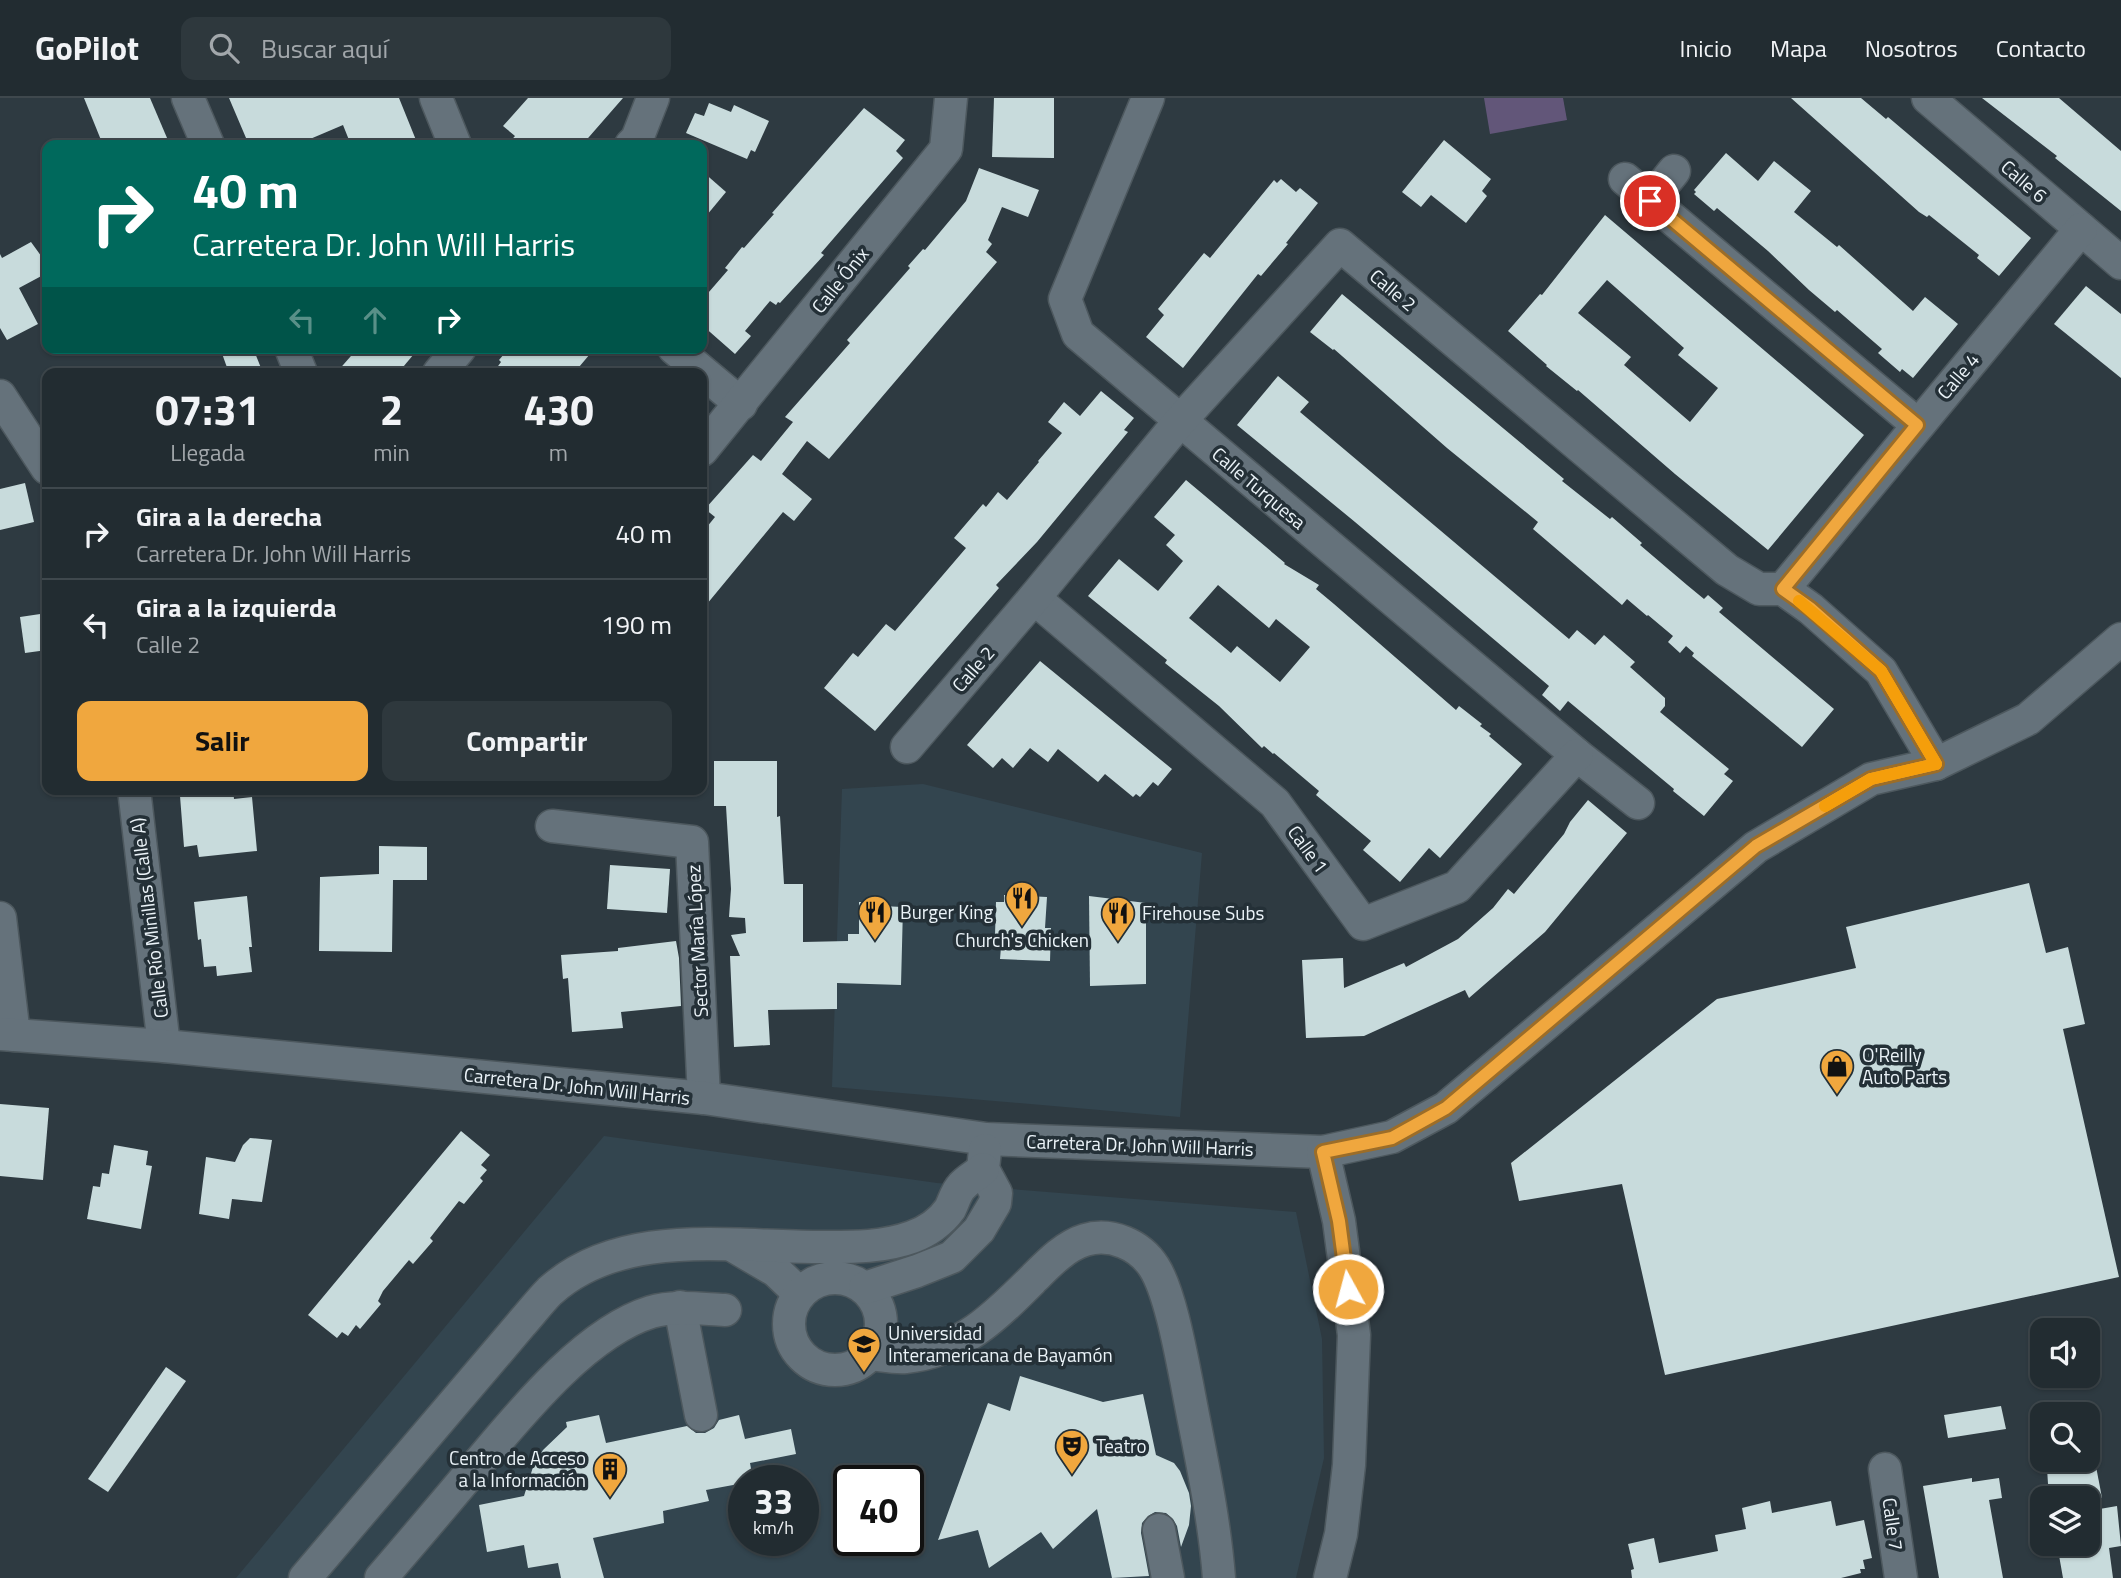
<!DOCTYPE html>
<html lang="es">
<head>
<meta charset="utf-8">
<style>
	body { margin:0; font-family:"Titillium Web",sans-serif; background:#2e383d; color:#f1f3f6; height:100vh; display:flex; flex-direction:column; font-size:26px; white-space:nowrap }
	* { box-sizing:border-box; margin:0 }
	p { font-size:23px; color:#a2a7ab }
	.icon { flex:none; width:38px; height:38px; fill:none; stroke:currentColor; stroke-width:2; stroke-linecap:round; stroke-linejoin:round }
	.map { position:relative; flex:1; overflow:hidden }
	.side { position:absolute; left:42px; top:270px; width:665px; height:427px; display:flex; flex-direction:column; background:#222c31; border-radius:14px; box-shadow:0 2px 5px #0004,0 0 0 2px #3f484d }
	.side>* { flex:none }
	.banner { position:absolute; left:42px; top:42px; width:665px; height:214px; border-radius:14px; box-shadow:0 2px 5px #0004,0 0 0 2px #3f484d; background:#00695c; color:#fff; overflow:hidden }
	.buttons { position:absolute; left:2030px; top:1220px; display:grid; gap:14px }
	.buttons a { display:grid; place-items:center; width:70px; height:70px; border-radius:14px; background:#222c31; box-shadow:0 2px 5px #0004,0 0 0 2px #3f484d; font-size:35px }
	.speed { position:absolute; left:728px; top:1367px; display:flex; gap:14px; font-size:35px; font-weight:700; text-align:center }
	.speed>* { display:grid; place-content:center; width:91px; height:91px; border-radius:50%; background:#222c31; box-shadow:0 2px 5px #0004,0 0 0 2px #3f484d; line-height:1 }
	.speed small { font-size:18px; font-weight:400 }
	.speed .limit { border:4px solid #111; border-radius:10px; background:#fff; color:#111 }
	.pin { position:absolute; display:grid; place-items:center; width:60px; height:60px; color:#fff; margin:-30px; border:4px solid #fff; border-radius:50%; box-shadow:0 2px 7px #0007 }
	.me { position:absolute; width:77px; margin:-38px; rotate:353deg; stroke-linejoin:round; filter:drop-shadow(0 0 5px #0008) }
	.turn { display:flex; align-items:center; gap:24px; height:147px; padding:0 35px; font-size:32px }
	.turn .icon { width:91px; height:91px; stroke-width:2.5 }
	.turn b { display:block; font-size:49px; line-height:60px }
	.lanes { display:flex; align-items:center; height:66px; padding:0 35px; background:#0003; justify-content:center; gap:35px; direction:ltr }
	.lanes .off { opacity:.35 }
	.eta { display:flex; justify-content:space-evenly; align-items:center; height:119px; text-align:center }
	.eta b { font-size:42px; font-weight:700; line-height:49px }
	.action { display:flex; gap:14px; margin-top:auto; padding:14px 35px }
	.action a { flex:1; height:80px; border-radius:14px; background:#f0a73e; color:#111; font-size:28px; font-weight:700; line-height:80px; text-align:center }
	.action a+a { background:#2e383d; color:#f1f3f6 }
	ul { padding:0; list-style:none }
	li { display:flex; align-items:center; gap:21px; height:91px; padding:0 35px; border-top:2px solid #3f484d }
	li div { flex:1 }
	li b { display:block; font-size:26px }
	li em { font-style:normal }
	header { display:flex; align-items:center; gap:42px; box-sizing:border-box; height:98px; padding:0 35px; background:#222c31; border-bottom:2px solid #3f484d }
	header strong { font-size:33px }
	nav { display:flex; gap:38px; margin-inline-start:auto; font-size:24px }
	.search { width:490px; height:63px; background:#2e383d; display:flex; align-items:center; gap:18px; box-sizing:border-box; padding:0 24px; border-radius:14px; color:#a2a7ab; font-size:26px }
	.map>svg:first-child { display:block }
	.built { fill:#33454f; fill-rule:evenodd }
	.green { fill:#625679 }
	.building { fill:#c8dbdc; fill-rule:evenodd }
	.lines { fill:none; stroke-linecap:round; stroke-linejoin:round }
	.minor-casing { stroke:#4d585e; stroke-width:35 }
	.minor { stroke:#65727b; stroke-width:32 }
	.route-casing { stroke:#9c6d28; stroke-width:18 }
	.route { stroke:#f0a73e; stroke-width:12 }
	.slow { stroke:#f59e0b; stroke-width:12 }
	.labels { text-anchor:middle; stroke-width:7; stroke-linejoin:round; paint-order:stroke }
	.street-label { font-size:19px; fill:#ebf3f8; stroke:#243037 }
	.poi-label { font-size:19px; fill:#ebf3f8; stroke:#243037; text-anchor:start }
</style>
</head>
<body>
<header>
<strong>GoPilot</strong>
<div class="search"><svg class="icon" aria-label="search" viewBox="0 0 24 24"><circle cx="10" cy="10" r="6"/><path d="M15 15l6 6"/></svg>Buscar aquí</div>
<nav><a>Inicio</a><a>Mapa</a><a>Nosotros</a><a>Contacto</a></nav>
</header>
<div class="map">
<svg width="2121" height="1480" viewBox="0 0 2121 1480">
	<rect width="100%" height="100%" fill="#2e3a41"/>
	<g class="built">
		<path d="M923,686L1202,755L1180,1019L832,989L842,691Z"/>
		<path d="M604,1038L937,1085L1296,1114L1322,1241L1324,1360L1296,1480H236ZM744,1382H803V1442H744ZM849,1382H908V1442H849Z"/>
	</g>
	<path class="green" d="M1484,0H1563L1567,22L1490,36Z"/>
	<g class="building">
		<path d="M84,0H150L170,47H103Z"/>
		<path d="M229,0H399L418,47H351L343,27L296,47H249Z"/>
		<path d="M528,0H623L582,47H507L515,38L503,28Z"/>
		<path d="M994,0H1054V60L992,59Z"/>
		<path d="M1791,0H1861L1886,21L1888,19L2031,140L1999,178L1977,160L1979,157L1929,117L1927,119L1919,114Z"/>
		<path d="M1982,0H2059L2121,53V113L2055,60L2057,58Z"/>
		<path d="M709,5L731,14L734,7L769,23L755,54L751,52L747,61L686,35L695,15L704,18Z"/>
		<path d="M864,10L905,42L896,53L903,60L821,155L824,157L780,205L778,204L776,207L770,203L745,233L751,238L735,256L702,227V202L728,172L725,170L742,149L744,150L774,116L772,115Z"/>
		<path d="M1444,42L1491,81L1482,93L1487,98L1466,125L1431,97L1421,109L1402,94Z"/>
		<path d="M1726,55L1758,83L1774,63L1811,93L1794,114L1837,149L1839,147L1913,213L1925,199L1958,226L1913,280L1902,271L1900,274L1878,255L1882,251L1837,212L1835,214L1809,192L1768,153L1717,110L1714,113L1694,96L1696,94L1694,92Z"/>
		<path d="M979,70L1039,92L1028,119L1002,109L988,142L992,146L986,154L997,164L829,361L807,343L782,376L812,401L794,423L783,414L702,512V435L715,419L705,411L753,357L761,363L793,324L785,319L850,245L847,242L910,170L908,168L923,151L925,152L966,103Z"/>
		<path d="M702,73L726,94L702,123Z"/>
		<path d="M1281,81L1296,94L1300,90L1318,105L1286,145L1288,146L1261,178L1258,176L1183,270L1146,239L1164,217L1158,211L1204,155L1210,160L1274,82L1277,85Z"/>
		<path d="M1605,117L1864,337L1768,452L1675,376L1578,292L1577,293L1546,268L1547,267L1508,233L1540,196L1542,197ZM1607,182L1684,250L1678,257L1718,290L1690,324L1624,267L1631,259L1578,215Z"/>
		<path d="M31,144L47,166V175L19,190L38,226L7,242L0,230V156L2,160Z"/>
		<path d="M2086,188L2121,216V280L2054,226Z"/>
		<path d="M1342,196L1564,381L1562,383L1610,421L1612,419L1642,445L1640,447L1687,487L1704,501L1708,497L1723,510L1719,514L1834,611L1802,649L1692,558L1694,555L1686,548L1680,555L1668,544L1673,538L1648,517L1647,518L1627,501L1622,507L1533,431L1538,424L1447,350L1334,251L1333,252L1310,234Z"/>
		<path d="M220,250H253L263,275H229Z"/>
		<path d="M358,250H419L398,275H336Z"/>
		<path d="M509,250H595L574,275H493L501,264L499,262Z"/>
		<path d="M1278,278L1309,304L1300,314L1569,541L1577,532L1595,547L1604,537L1635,564L1630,569L1665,600V608L1660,614L1729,671L1724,676L1733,683L1704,718L1673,693L1674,691L1568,603L1560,613L1542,597L1549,588L1355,424L1237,327Z"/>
		<path d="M1101,293L1134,320L1124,332L1128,334L1037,444L996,487L999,490L875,633L824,590L853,555L858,559L886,526L895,533L966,450L954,440L983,406L986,409L998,394L1007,402L1039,364L1038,363L1062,335L1048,324L1064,304L1080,318Z"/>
		<path d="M1186,382L1285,465L1284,466L1319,487L1316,491L1334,506L1456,612L1459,608L1482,626L1480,628L1491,636L1489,638L1522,666L1440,760L1429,750L1400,784L1363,752L1371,743L1316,697L1319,693L1274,655L1273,656L1264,648L1262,650L1219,608L1165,565L1167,562L1088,498L1119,461L1158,493L1183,463L1166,447L1175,437L1154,419ZM1218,487L1269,530L1276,521L1310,549L1280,584L1237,548L1231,555L1189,520Z"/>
		<path d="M25,385L34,424L0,432V391Z"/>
		<path d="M47,515V552L25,555L20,519Z"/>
		<path d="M1040,563L1172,671L1158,688L1153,684L1140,699L1136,696L1133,699L1105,676L1098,684L1058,651L1048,664L1030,650L1013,670L1002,660L993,670L967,647Z"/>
		<path d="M714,663H777V719L780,718L784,786H803V844L848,843V836H859V804H881V808L903,809L901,887L837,885V911L768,912L770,947L734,949L730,858H740L731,837L746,835L745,820L729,819L731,791L726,708H714Z"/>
		<path d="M216,691H233L234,701L252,699L257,753L199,759L197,747L184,749L180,698Z"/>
		<path d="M1588,702L1627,735L1545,834L1469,900L1465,892L1364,938L1306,940L1302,862L1343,860L1344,890L1404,865L1406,869L1458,841L1493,810L1508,791L1514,796L1564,736L1570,724Z"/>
		<path d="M379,748L427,749V782H393L392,854L319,853L320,779L379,776Z"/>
		<path d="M610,767L670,771L667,815L607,811Z"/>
		<path d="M2029,785L2046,855L2068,849L2085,926L2063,931L2119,1179L1665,1277L1622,1086L1519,1103L1511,1065L1717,901L1856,870L1846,829Z"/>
		<path d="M1004,797L1047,799L1045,830H1051L1050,863L1000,861L1002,837H995L996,804H1004Z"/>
		<path d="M247,798L252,849H249L252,874L217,878L216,868L204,869L201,841L198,842L194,804Z"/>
		<path d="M1089,798L1146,805V886L1090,888Z"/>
		<path d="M676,843L679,860L681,908L621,914L623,930L572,934L568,880L563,881L561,857L618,853V850Z"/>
		<path d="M0,1006L49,1010L43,1082L0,1078Z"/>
		<path d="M461,1033L490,1057L481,1067L487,1072L480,1080L483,1083L464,1106L459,1103L430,1140L433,1143L413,1166L409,1162L383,1193L378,1203L381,1206L360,1231L356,1227L348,1238L342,1234L337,1240L308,1217Z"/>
		<path d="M250,1040L272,1042L262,1104L232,1101L229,1121L199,1116L206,1059L235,1064L243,1047Z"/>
		<path d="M114,1047L148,1053L146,1067L152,1068L141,1131L87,1121L93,1088L100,1089L102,1075L109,1076Z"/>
		<path d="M166,1269L186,1283L108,1394L88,1381Z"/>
		<path d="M1020,1278L1103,1304L1143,1296L1156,1357L1174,1365L1180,1373L1189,1395L1191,1408L1189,1427L1181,1449L1177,1428L1173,1421L1166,1415L1155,1414L1148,1418L1142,1425L1141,1435L1149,1478L1112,1480L1097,1411L1053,1451L1041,1434L989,1470L978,1432L938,1442L988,1305L1010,1313Z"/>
		<path d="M2001,1308L2006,1331L1948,1340L1944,1317Z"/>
		<path d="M599,1317L606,1345L687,1328L696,1335H705L714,1330L719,1322L739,1317L745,1341L791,1331L796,1356L750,1365L753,1382H744V1385L706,1392L709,1403L663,1413L664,1425L593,1440L604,1480H561L558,1465L528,1470L524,1447L487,1454L479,1407L524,1398L533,1369L543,1352L567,1329L566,1324Z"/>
		<path d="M2095,1363L2102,1400H2049L2047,1371Z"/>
		<path d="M1972,1380V1384L1999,1380L2002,1400L1989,1402L2003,1480H1939L1923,1388Z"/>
		<path d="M1770,1403L1772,1415L1831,1403L1836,1428L1864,1422L1872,1460L1863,1462L1865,1471H1860L1861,1475L1841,1480H1632L1631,1472L1634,1471L1628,1446L1654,1440L1659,1465L1718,1453L1715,1437L1746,1431L1742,1410Z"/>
		<path d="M2117,1408L2121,1448L2109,1450L2113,1480H2063L2057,1446H2088V1413Z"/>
	</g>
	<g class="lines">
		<defs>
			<g id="minor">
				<path d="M188,0L208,47"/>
				<path d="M436,0L455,47"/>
				<path d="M1148,0L1065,201L1078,236L1577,657L1638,705"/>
				<path d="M1928,0L2121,165"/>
				<path d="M631,47L637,41L653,0"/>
				<path d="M1625,81L1918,327"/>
				<path d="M1650,103L1674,73"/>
				<path d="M291,250L301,275"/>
				<path d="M674,250L741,306"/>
				<path d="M439,275L460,250"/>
				<path d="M0,298L47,370"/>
				<path d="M702,352L946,51L951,0"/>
				<path d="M1783,491L2081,131"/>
				<path d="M1034,500L1275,705L1363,826L1457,789L1577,657"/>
				<path d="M907,649L1034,500L1180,323L1340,147L1727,472L1759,491H1783L1811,511L1881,573L1936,666"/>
				<path d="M134,691L164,948"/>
				<path d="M552,728L692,744L704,1000"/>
				<path d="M0,820L14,937"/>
				<path d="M0,936L164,948L704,1000L986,1041L1323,1054L1392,1039L1446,1010L1756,749L1871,681L1936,666L2028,621L2121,541"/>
				<path d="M1323,1054L1339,1123L1354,1237L1349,1367L1341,1436L1330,1480"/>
				<path d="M735,1149L776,1173L800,1196"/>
				<circle cx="835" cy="1226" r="46"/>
				<path d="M865,1190L917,1173L952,1159L979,1132L995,1105L996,1095L983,1071L985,1052"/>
				<path d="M680,1209L701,1317"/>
				<path d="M869,1256C881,1257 894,1260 906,1259C961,1254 998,1216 1034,1180C1048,1166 1065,1148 1085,1142C1111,1134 1140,1147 1154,1169C1170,1194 1181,1256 1187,1286C1199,1351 1214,1415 1219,1480"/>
				<path d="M1885,1371L1901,1480"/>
				<path d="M1159,1432L1168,1480"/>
				<path d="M305,1480L522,1225C531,1215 540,1203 550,1193C621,1129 730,1149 817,1149C849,1149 882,1150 912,1139C926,1134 941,1124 950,1111C954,1103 956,1094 962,1088C968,1081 977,1077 983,1071"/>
				<path d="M381,1480C411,1445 441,1410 471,1374C516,1321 583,1235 651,1214C675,1207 701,1211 725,1212"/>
			</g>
		</defs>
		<use href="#minor" class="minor-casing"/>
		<use href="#minor" class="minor"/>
	</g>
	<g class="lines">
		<defs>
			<path id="route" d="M1348,1191L1339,1123L1323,1054L1392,1040L1446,1010L1756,748L1871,681L1936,666L1881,573L1811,511L1783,491L1917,327L1650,103"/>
		</defs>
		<use href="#route" class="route-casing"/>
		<use href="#route" class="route"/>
		<path class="slow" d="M1799,503L1881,573L1936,666L1871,681L1825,708"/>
	</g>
	<defs>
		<symbol id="restaurant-pin" viewBox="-11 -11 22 30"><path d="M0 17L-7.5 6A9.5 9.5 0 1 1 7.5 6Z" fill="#f0a73e" stroke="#243037"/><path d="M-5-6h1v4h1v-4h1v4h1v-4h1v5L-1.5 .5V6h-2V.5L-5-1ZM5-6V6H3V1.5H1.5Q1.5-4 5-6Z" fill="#111"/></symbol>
		<symbol id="shop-pin" viewBox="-11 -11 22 30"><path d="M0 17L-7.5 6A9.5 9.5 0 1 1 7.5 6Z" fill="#f0a73e" stroke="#243037"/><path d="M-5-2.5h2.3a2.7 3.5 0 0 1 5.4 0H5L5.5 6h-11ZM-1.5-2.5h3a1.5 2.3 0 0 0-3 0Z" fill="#111"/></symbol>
		<symbol id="university-pin" viewBox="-11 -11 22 30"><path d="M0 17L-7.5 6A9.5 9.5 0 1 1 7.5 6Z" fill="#f0a73e" stroke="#243037"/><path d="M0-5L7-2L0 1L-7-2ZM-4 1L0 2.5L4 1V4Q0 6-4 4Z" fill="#111"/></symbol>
		<symbol id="theatre-pin" viewBox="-11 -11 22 30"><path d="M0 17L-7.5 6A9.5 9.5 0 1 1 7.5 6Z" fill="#f0a73e" stroke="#243037"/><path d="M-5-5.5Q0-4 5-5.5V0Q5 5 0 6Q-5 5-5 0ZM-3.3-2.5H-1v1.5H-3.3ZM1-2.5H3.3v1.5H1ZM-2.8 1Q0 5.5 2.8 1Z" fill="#111"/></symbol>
		<symbol id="building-pin" viewBox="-11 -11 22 30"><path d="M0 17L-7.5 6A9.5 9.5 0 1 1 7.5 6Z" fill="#f0a73e" stroke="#243037"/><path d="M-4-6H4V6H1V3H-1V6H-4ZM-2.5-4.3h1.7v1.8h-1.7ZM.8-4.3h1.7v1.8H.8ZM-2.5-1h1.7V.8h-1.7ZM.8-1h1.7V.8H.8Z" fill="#111"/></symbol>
	</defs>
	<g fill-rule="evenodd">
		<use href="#restaurant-pin" x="1003" y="781" width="38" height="52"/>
		<use href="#restaurant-pin" x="856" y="795" width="38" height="52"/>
		<use href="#restaurant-pin" x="1099" y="796" width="38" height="52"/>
		<use href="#shop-pin" x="1818" y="949" width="38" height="52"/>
		<use href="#university-pin" x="845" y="1227" width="38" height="52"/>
		<use href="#theatre-pin" x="1053" y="1329" width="38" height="52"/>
		<use href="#building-pin" x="591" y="1352" width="38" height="52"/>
	</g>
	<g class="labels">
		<g class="street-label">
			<text transform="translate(2024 83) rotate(41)" y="7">Calle 6</text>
			<text transform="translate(840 182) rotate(-51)" y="7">Calle Ónix</text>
			<text transform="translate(1393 192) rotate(40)" y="7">Calle 2</text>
			<text transform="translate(1958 278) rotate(-50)" y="7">Calle 4</text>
			<text transform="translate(1259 390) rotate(40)" y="7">Calle Turquesa</text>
			<text transform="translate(973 571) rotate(-49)" y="7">Calle 2</text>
			<text transform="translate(1308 751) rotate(54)" y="7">Calle 1</text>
			<text transform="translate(149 820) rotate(-97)" y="7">Calle Río Minillas (Calle A)</text>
			<text transform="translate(697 843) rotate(-93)" y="7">Sector María López</text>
			<text transform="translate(577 988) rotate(6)" y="7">Carretera Dr. John Will Harris</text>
			<text transform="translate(1140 1047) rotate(2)" y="7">Carretera Dr. John Will Harris</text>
			<text transform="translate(1893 1426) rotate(82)" y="7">Calle 7</text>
		</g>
		<g class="poi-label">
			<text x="900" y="821">Burger King</text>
			<text x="1142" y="822">Firehouse Subs</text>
			<text x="1022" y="849" text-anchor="middle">Church's Chicken</text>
			<text x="1862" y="964">O'Reilly<tspan x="1862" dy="22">Auto Parts</tspan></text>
			<text x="888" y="1242">Universidad<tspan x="888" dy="22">Interamericana de Bayamón</tspan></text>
			<text x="1096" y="1355">Teatro</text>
			<text x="586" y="1367" text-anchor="end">Centro de Acceso<tspan x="586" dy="22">a la Información</tspan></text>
		</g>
	</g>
</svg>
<div class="buttons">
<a><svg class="icon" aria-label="sound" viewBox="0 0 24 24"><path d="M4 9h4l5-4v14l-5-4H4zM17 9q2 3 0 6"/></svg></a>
<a><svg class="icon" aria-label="search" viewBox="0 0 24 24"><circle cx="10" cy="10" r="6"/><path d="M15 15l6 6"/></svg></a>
<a><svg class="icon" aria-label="layers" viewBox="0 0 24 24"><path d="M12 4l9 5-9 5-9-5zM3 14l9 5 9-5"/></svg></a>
</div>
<div class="speed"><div>33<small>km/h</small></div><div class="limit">40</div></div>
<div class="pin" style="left:1650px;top:103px;background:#d93025"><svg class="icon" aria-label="arrive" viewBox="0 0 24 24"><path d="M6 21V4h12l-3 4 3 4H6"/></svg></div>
<svg class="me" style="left:1348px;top:1191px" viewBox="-20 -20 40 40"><circle r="17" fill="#f0a73e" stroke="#fff" stroke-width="3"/><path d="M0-11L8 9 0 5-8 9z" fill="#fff"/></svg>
<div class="banner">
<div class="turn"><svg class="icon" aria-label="right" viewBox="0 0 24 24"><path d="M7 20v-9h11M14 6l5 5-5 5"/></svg><div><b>40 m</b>Carretera Dr. John Will Harris</div></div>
<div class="lanes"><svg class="icon off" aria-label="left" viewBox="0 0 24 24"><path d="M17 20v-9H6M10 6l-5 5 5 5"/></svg><svg class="icon off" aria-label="ahead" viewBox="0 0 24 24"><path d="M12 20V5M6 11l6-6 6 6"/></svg><svg class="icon" aria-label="right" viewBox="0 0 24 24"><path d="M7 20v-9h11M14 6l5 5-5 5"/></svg></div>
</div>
<section class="side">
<div class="eta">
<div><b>07:31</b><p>Llegada</p></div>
<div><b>2</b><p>min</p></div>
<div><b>430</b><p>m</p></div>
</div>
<ul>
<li><svg class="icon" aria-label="right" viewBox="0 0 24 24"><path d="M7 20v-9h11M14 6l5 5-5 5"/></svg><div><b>Gira a la derecha</b><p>Carretera Dr. John Will Harris</p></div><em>40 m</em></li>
<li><svg class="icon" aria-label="left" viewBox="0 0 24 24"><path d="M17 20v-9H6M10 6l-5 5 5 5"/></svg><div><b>Gira a la izquierda</b><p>Calle 2</p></div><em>190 m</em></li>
</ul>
<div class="action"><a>Salir</a><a>Compartir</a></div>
</section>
</div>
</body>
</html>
